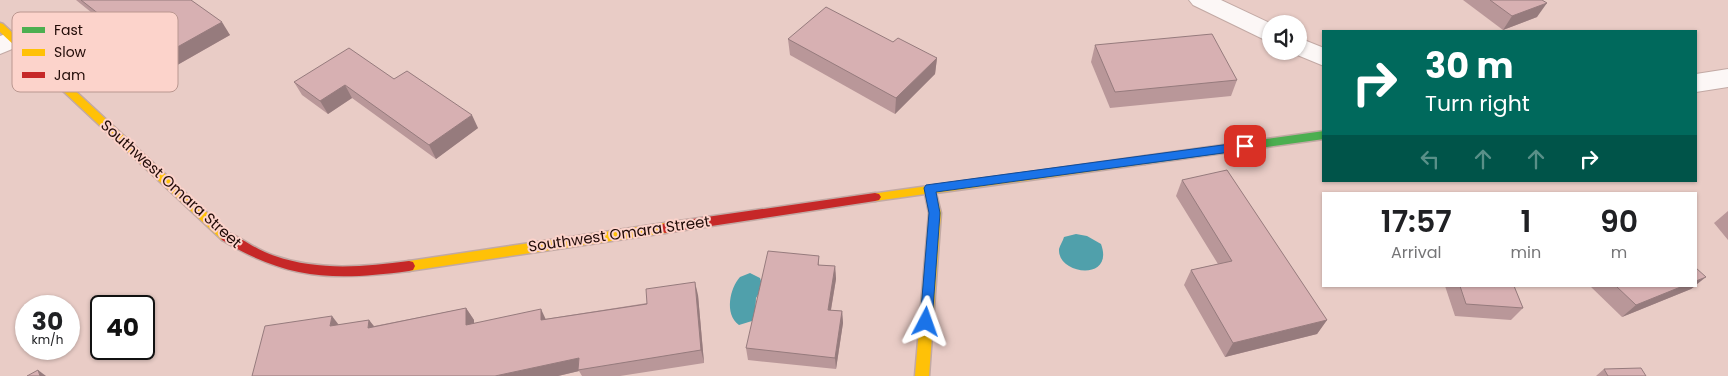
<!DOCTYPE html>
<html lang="en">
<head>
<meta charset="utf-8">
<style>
	body { margin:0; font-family:Poppins,sans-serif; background:#f2f2f2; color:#202124; height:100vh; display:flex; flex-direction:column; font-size:19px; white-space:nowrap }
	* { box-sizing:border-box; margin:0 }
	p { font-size:16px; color:#757577 }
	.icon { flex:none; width:28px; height:28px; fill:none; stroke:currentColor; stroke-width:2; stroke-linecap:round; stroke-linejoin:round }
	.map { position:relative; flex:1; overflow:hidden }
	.drawer { position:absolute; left:1322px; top:192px; width:375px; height:95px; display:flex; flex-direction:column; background:#fff; border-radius:0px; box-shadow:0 1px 4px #0004 }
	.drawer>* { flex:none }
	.guide { position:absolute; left:1322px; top:30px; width:375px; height:152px; border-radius:0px; box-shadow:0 1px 4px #0004; background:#00695c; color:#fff; overflow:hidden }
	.fabs { position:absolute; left:1262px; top:15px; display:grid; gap:10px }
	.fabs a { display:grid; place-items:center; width:45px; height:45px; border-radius:50%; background:#fff; box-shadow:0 1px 4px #0004; font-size:25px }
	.speed { position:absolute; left:15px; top:295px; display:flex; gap:10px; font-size:25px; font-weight:700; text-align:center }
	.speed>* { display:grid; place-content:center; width:65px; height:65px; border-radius:50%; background:#fff; box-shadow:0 1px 4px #0004; line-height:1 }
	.speed small { font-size:12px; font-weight:400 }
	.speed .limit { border:2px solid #111; border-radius:8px; background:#fff; color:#111 }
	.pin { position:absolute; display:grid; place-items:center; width:42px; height:42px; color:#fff; margin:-21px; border-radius:10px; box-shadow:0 2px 8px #0006 }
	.me { position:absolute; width:55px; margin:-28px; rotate:4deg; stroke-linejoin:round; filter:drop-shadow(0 0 4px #0008) }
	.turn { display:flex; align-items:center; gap:18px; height:105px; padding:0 20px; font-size:22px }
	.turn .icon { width:65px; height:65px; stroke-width:2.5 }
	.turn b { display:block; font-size:35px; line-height:42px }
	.lanes { display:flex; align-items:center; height:48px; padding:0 20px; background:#0003; justify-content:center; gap:25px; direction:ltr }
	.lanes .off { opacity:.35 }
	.eta { display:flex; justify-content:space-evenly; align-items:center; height:85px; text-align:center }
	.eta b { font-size:30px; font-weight:600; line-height:35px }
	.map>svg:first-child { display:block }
	.water { fill:#50a0ab }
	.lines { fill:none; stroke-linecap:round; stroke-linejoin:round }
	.street-casing { stroke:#c2a9a4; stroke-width:2 }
	.fast-casing { stroke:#c2a9a4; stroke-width:3 }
	.slow-casing { stroke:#c2a9a4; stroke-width:3 }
	.jam-casing { stroke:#c2a9a4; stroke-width:3 }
	.street { fill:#fcf7f6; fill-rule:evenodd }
	.fast { fill:#4caf50; fill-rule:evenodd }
	.slow { fill:#ffc107; fill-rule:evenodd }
	.jam { fill:#c62828; fill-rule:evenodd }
	.wall { fill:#b99799 }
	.shaded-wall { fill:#967b7d }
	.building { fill:#d7b0b2; stroke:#967b7d }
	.route { fill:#1a73e8; stroke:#114b97 }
	.labels { text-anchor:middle; stroke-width:4; stroke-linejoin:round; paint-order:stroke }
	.street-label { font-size:15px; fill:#210b07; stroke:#fcd3cb }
	.key { fill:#fcd3cb; stroke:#ba9790; stroke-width:1 }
	.key-label { font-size:14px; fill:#210b07 }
</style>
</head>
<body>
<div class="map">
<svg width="1728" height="376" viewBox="0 0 1728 376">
	<rect width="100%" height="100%" fill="#e9ccc6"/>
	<g class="water">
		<path d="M1076,234L1087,236L1101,244C1115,282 1057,275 1059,249C1060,245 1063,241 1064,237Z"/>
		<path d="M750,273L760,278L763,287L756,298L755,316L752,321L739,325C724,314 730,288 740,277Z"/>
	</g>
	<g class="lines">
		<defs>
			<g id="street">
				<path d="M1189,0H1221L1272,24L1271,41L1263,39L1193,5Z"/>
				<path d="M14,31L22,33L26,39L22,45L0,54V36Z"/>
				<path d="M1299,38L1324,48V66L1290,52L1299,51Z"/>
				<path d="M1728,69V87L1696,92V74Z"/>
			</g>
			<path id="fast" d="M1324,131V139L1145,164L1140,160L1145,156Z"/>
			<g id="slow">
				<path d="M0,23L3,24L230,234L232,237L230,240H222L0,32Z"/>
				<path d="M1145,156L1150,160L1145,164L936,193L941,213L929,376H915L929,213L925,194L875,201L871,200L869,197L871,194Z"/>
				<path d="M665,223L669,225L671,228L669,231L665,233L409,271L405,270L403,266L405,262L409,261Z"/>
			</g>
			<g id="jam">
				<path d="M875,193L879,194L881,197L879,200L875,201L665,233L661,231L659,228L661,225L665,223Z"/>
				<path d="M226,232C243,238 257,251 275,256C318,271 364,267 409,261L413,262L415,266L413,270L409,271C335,281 287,280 222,240L220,237L222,234Z"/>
			</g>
		</defs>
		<use href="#street" class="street-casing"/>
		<use href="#fast" class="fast-casing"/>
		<use href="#slow" class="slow-casing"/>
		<use href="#jam" class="jam-casing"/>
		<use href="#street" class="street"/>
		<use href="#fast" class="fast"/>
		<use href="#slow" class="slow"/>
		<use href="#jam" class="jam"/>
	</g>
	<g class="wall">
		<path d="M76,0H191L230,35L165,72Z"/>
		<path d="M1463,0H1542L1537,17L1503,30Z"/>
		<path d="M788,39L893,42L937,58L935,74L895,114L790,55Z"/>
		<path d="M1095,45L1237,80L1231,96L1110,108L1091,62Z"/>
		<path d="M394,79L478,128L436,159L352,98L328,114L302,95L294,82Z"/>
		<path d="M1182,180L1327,320L1317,334L1225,357L1184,285L1191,270L1218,264L1176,196Z"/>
		<path d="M1728,211V240L1714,223Z"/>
		<path d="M819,256V265L835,266L836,279L831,310L842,311L843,323L836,369L748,360L746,348Z"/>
		<path d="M1445,286H1514L1523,308L1511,320L1455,316Z"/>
		<path d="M1590,286H1695L1691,289L1622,317Z"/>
		<path d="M698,295L704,363L620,376H582L579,371L558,376H252L339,325L369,320L374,326L466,308L474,320V323L545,319Z"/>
		<path d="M1604,369L1646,376H1596Z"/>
	</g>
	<g class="shaded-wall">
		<path d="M1547,3L1537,17L1503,30L1512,16Z"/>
		<path d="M222,22L230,35L165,72L156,59Z"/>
		<path d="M937,58L935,74L895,114L896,98Z"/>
		<path d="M345,85L352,98L328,114L320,101Z"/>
		<path d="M472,115L478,128L436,159L429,145Z"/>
		<path d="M835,266L836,279L829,321L828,310Z"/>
		<path d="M1706,277L1696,285V281Z"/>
		<path d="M695,282L698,295L704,363L701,350Z"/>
		<path d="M1683,286H1695L1691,289L1622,317L1636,305Z"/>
		<path d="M466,308L474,320V338L466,325Z"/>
		<path d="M541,309L547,322L541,320Z"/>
		<path d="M842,311L843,323L836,369L835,358Z"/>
		<path d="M332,316L342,329L330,326Z"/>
		<path d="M369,320L379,333L368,328Z"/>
		<path d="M1327,320L1317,334L1225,357L1233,343Z"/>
		<path d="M579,358L578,370L579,371L558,376H495Z"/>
		<path d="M38,370L46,376H40Z"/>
	</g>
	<g class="building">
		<path d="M81,0H191L222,22L156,59Z"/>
		<path d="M1490,0H1542L1547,3L1512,16Z"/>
		<path d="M826,7L893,42L898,38L937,58L896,98L788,39Z"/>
		<path d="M1212,34L1237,80L1115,92L1095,45Z"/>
		<path d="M349,48L394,79L407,71L472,115L429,145L345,85L320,101L294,82Z"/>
		<path d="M1227,170L1327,320L1233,343L1191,270L1232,261L1182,180Z"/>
		<path d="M768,251L819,256L818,265L835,266L828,310L842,311L835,358L746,348Z"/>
		<path d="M1696,268L1706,277L1696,281Z"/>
		<path d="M695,282L701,350L578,370L579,358L495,376H252L265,326L332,316L330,326L369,320L368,328L466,308V325L541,309V320L647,304L646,289Z"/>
		<path d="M1460,286H1514L1523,308L1466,304Z"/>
		<path d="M1616,286H1683L1636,305Z"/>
		<path d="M1641,368L1646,376H1608L1604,369Z"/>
		<path d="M38,370L40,376H27Z"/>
	</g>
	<path class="route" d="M1245,142L1250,146L1245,150L936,192L940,213L932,322L930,326L926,327L921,326L920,322L929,213L924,188L926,185Z"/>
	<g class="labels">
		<g class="street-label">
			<text transform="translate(171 184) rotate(42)" y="5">Southwest Omara Street</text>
			<text transform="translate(619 234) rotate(-8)" y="5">Southwest Omara Street</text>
		</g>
	</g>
	<rect x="12" y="12" width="166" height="80" rx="8" class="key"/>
	<rect x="22" y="27" width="23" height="6" fill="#4caf50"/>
	<rect x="22" y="49" width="23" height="7" fill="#ffc107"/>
	<rect x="22" y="72" width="23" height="6" fill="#c62828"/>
	<g class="key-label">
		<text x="54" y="35">Fast</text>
		<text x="54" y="57">Slow</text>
		<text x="54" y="80">Jam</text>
	</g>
</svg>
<div class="fabs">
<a><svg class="icon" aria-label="sound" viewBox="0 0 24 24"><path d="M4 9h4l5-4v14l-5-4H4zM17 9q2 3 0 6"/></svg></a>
</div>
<div class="speed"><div>30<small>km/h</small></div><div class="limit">40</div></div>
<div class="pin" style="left:1245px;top:146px;background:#d93025"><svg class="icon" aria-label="arrive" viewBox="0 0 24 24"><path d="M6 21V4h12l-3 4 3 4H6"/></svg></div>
<svg class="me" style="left:926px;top:322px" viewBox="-20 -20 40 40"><path d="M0-17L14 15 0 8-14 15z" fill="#1a73e8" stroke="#fff" stroke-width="4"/></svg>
<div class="guide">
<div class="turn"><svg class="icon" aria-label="right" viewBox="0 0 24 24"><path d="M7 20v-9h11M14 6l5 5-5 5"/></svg><div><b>30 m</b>Turn right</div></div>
<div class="lanes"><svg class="icon off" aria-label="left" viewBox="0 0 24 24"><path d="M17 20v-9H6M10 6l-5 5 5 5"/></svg><svg class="icon off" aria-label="ahead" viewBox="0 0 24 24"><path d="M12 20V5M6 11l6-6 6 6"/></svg><svg class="icon off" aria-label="ahead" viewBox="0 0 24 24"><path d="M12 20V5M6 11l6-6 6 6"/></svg><svg class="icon" aria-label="right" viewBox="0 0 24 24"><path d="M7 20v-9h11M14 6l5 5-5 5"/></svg></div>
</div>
<section class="drawer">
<div class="eta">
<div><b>17:57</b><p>Arrival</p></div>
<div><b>1</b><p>min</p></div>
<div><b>90</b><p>m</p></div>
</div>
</section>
</div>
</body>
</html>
